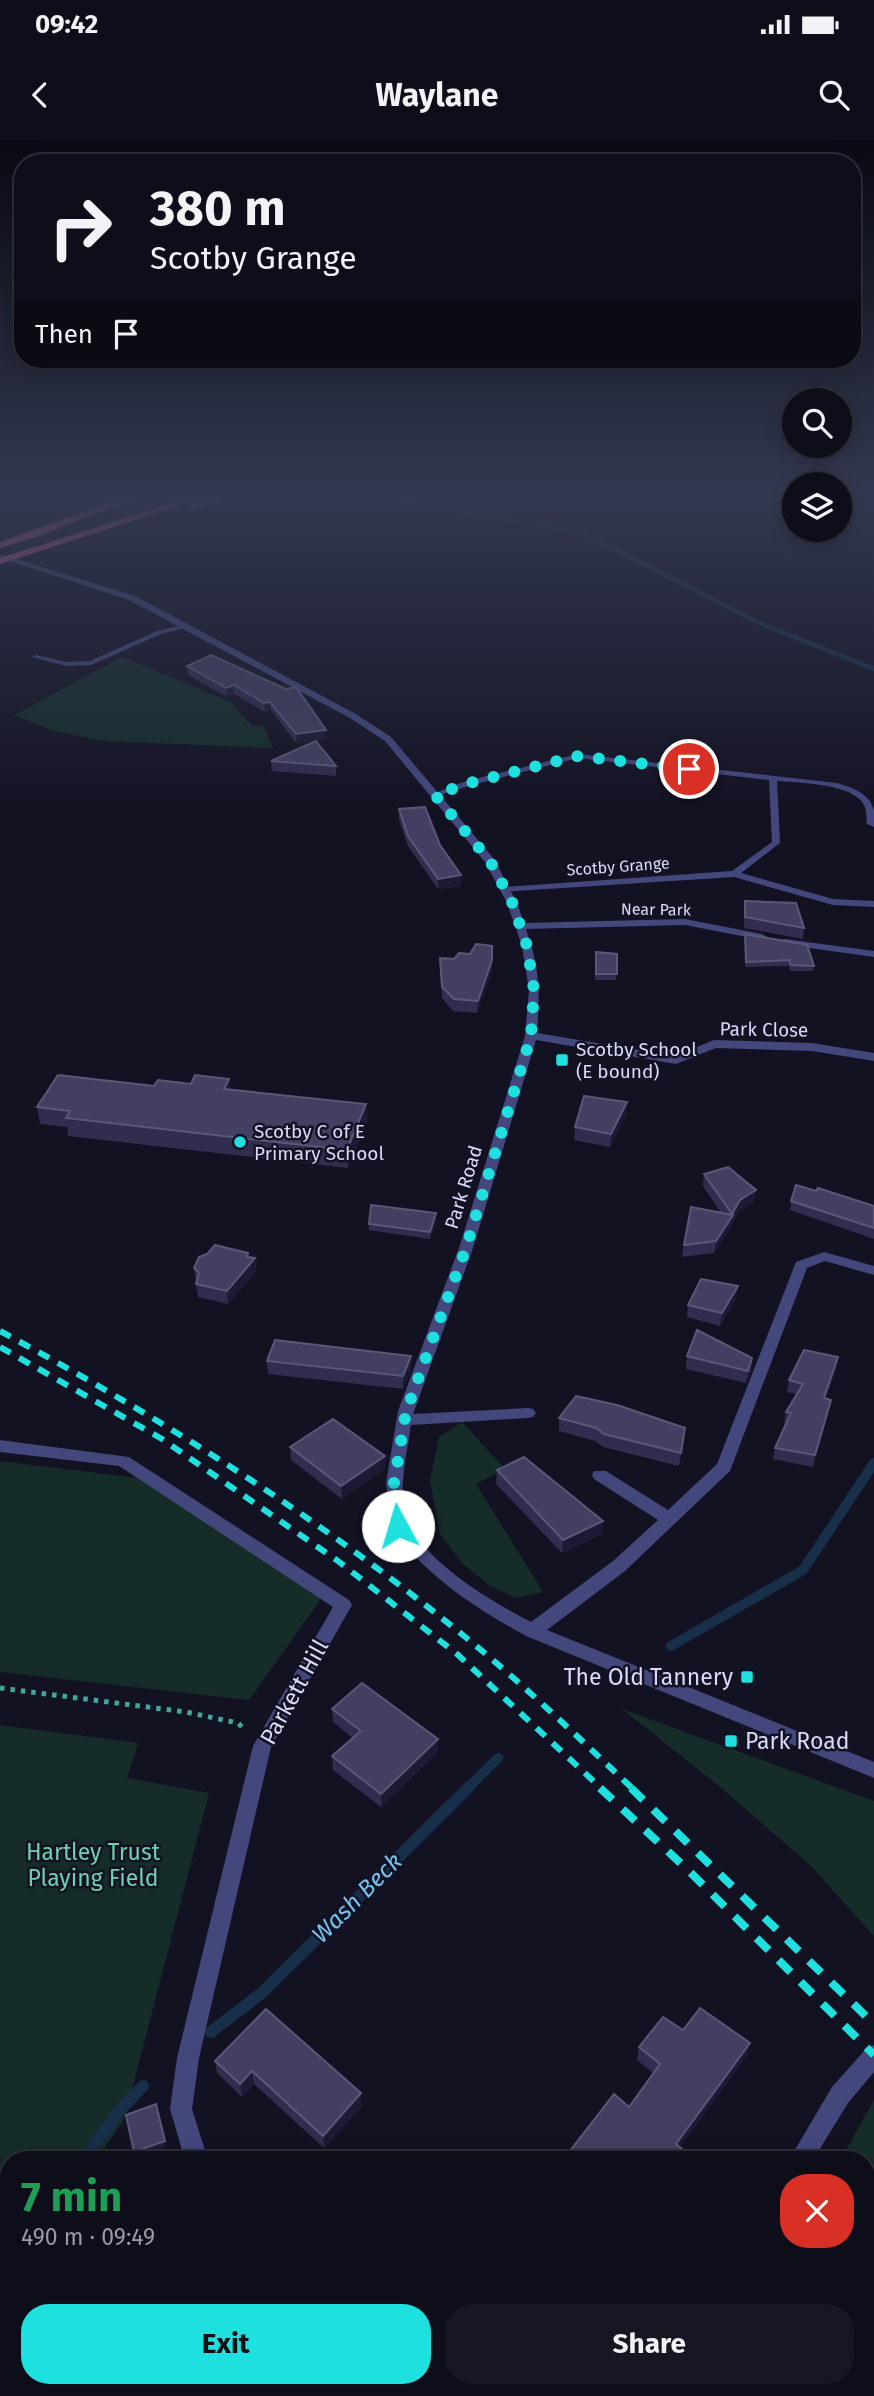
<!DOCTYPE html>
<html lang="en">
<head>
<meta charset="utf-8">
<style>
	body { margin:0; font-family:"Fira Sans",sans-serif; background:#171723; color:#f1f3f6; height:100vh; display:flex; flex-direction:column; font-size:26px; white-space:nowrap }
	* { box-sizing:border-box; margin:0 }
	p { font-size:23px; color:#9b9ca2 }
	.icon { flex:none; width:38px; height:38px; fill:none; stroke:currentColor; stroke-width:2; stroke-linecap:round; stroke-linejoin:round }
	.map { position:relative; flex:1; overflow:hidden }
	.panel { position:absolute; left:0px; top:2011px; width:875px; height:247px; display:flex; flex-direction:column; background:#0e0e1a; border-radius:28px 28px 0 0; box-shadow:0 4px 18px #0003,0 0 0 2px #2e2e39 }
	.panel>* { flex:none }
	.hud { position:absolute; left:14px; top:14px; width:847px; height:214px; border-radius:28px; box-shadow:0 4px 18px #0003,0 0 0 2px #2e2e39; background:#0e0e1a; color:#f1f3f6; overflow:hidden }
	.controls { position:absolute; left:782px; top:248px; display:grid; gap:14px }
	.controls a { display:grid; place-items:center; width:70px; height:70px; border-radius:50%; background:#0e0e1a; box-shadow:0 4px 18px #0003,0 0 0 2px #2e2e39; font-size:35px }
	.pin { position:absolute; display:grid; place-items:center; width:60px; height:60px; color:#fff; margin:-30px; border:4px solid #fff; border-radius:50%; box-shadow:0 2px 7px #0007 }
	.me { position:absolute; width:77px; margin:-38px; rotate:354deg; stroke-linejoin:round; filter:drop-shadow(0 0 5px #0008) }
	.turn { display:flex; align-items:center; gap:24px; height:147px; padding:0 21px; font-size:32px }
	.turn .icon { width:91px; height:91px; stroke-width:2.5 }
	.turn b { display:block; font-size:49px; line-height:60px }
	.then { display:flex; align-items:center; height:66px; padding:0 21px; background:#0003; gap:14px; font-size:26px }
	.round { display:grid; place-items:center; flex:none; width:74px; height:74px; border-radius:28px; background:#171723 }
	.headline { display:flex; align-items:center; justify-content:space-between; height:119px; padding:0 21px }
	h1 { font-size:42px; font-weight:700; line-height:52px; color:#1e9e55 }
	.cta { display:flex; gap:14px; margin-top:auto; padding:14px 21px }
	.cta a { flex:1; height:80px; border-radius:28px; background:#1ee1df; color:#111; font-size:28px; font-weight:700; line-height:80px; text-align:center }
	.cta a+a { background:#171723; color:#f1f3f6 }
	.status { display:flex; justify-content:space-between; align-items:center; height:49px; padding:0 35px; background:#0e0e1a; direction:ltr }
	.status svg { height:19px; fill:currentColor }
	header { display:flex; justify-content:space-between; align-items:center; height:91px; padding:0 21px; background:#0e0e1a; font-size:32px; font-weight:700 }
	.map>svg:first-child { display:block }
	.green { fill:#152c29 }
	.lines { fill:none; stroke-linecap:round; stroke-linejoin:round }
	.stream-far2 { stroke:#172f48; stroke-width:4.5 }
	.stream-far1 { stroke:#172f48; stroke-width:10 }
	.stream { stroke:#172f48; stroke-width:12 }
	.path-far1 { stroke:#3fa896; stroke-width:5; stroke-dasharray:4.5 6; stroke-linecap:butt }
	.path { stroke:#3fa896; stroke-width:7; stroke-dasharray:5 8; stroke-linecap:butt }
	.service { fill:#43477c; fill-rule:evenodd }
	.minor { fill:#43477c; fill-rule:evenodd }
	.tertiary { fill:#43477c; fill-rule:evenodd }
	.motorway { fill:#ea63b3; fill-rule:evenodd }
	.rail-far1 { stroke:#1ee1df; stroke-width:6; stroke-dasharray:12 10; stroke-linecap:butt }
	.rail { stroke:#1ee1df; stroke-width:8; stroke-dasharray:17 14; stroke-linecap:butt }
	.wall { fill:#302d4e }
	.shaded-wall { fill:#1d1a35 }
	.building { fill:#423f60; stroke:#5a5878; stroke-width:2 }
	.route { stroke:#1ee1df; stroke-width:12; stroke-dasharray:0 21.6 }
	.poi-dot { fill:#1ee1df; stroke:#131223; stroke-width:2.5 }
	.labels { text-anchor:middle; stroke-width:5; stroke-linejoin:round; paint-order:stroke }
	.far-street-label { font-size:16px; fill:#d9d9fa; stroke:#131223 }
	.street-label { font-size:19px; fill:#d9d9fa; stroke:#131223 }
	.poi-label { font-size:19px; fill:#d9d9fa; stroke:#131223; text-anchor:start }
	.near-poi-label { font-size:23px; fill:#d9d9fa; stroke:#131223; text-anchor:end }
	.near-street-label { font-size:23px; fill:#d9d9fa; stroke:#131223 }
	.near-park-label { font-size:23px; fill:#6ed1ad; stroke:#131223 }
	.near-water-label { font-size:24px; font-style:italic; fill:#74c2ed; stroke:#131223 }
</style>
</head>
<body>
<div class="status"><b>09:42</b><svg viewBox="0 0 49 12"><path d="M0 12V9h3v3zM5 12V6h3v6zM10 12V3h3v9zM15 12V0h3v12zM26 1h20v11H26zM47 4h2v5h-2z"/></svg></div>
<header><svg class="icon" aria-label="back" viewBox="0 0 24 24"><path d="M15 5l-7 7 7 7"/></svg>Waylane<svg class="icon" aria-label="search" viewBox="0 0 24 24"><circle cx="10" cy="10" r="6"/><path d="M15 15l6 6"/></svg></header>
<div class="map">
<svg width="874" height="2256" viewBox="0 0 874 2256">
	<rect width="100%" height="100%" fill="#131223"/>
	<g class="green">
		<path d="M122,517L231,562L252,586L263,585L273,608L104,601L54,591L14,575Z"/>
		<path d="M462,1282L505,1329L476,1344L543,1452L517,1458L490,1446L461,1422L440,1394L430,1340L439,1297Z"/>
		<path d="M0,1321L146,1339L321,1459L249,1560L0,1532Z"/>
		<path d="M622,1569L874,1661V1796L811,1726L719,1646Z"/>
		<path d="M0,1585L138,1603L127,1638L209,1653L124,1980L96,2019L9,2020V2142L0,2154Z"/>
		<path d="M874,1960V2256H768V2249H866V2020L841,2019Z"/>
	</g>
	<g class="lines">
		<path class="stream-far2" d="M406,363L583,393L757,482L874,529"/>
		<g class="stream-far1">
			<path d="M671,1506L803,1430L874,1323"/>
			<path d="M467,1649L498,1618"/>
		</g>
		<g class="stream">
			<path d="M211,1892L263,1852L468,1648"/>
			<path d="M84,2020L118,1972L143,1946"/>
			<path d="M0,2140L9,2127"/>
		</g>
		<path class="path-far1" d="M0,1548L186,1572L238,1583L246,1591"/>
		<g class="path">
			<path d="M866,2164L874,2163"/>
			<path d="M769,2256L774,2249"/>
		</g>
		<g class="service">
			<path d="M187,484L190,486L189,487L161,494L91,525L66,526L32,517L36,515L66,522L90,521L157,491Z"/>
			<path d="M578,614L837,643L852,648L863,654L870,661L874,670V687L867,684C866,679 867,672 865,667C856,643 799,643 777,641L780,703L741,733L833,759L874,761V767L833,765L734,737L502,752V748L505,747L732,731L772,702L769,640L578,618L472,645L434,657L430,655L466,641Z"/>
		</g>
		<g class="minor">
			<path d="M0,414L135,456L356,574L391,597L494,719L517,763L524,783L685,779L762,794L767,797L762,800L685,785L526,789C540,828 540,853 537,893L675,916L714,900L812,903L874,913V921L812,911L716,908L676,924L536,900L473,1108L413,1274L528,1268L533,1269L536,1273L533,1277L528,1278L411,1285C406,1317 398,1350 406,1382C407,1388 414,1394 418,1399C448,1436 490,1460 531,1482L613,1421L658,1380L594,1339L592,1335L594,1331H606L668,1370L717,1324L796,1122L824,1112L874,1126V1135L825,1121L807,1128L730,1331L625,1431L547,1490L874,1622V1638L526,1496C472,1466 431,1439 392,1390L390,1386L386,1343L398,1271L459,1108L525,896L529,850L522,806L507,763L485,722L385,601L350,578L129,460L0,418Z"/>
			<path d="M785,799L874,811V817L781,804V800Z"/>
			<path d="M0,1300L129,1317L349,1460L352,1465L271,1607L199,1918L192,1969L208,2020H185L170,1969L177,1918L253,1606L333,1467L119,1326L0,1312Z"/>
			<path d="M323,2249H352L355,2256H325Z"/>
		</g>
		<g class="tertiary">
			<path d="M874,1905V1932L848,1963L813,2020H789L832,1947L866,1909Z"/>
			<path d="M649,2249H674L672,2256H646Z"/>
		</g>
		<g class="motorway">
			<path d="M126,356H141L42,395L0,408V402Z"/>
			<path d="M193,356H209L0,424V418Z"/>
			<path d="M218,356H235L192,370L187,367Z"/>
		</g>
		<g class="rail-far1">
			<path d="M0,1191C163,1279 321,1379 464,1496C523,1544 578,1597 633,1649"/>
			<path d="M0,1207L162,1299L338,1421L457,1514L602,1649"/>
		</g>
		<g class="rail">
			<path d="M600,1648L689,1731L874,1915"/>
			<path d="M631,1648L874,1884"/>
		</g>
	</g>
	<g class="wall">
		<path d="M211,515L327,599L296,603L271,570L265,572L234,554L227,557L188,535L187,526Z"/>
		<path d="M271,621L336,626V636L272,631Z"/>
		<path d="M399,669L461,735V746L438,749L408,706L399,680Z"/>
		<path d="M745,761L804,788L803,799L744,788V772Z"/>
		<path d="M745,794L814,826L813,831H790L789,826L745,827Z"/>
		<path d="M596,812L617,814L616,840H595Z"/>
		<path d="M440,818L492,820V831L477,873L453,871L442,858Z"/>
		<path d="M229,939L230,949L366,964L367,982L348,1028L68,996L67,987L40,984L37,967L154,946L191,944Z"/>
		<path d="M626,974L610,1007L574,1000L575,987Z"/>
		<path d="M704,1034L754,1062L738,1072L732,1084L731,1087L714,1113L682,1117L684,1105L721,1073L703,1046Z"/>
		<path d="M791,1061L874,1066V1099L790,1070Z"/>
		<path d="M436,1079L430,1099L369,1090V1084Z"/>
		<path d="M248,1113V1117L255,1118L256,1131L228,1164L198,1157L194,1128Z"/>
		<path d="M736,1159L720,1186L687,1177L688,1165Z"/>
		<path d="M687,1216L752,1218L751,1231L746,1243L686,1229Z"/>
		<path d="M838,1217L836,1229L825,1259L831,1260L813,1327L773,1319L775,1308L786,1284L784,1283L786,1272L796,1254L787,1252L789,1240Z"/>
		<path d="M267,1221L411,1229L403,1249L268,1234Z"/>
		<path d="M559,1278L685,1288L679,1326L603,1307L595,1301L559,1291Z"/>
		<path d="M290,1307L385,1316V1329L342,1359L291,1320Z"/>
		<path d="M497,1330L602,1394L562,1413L496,1344Z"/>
		<path d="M332,1569L438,1612L381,1667L333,1630L332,1616L353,1598L333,1582Z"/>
		<path d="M683,1890L747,1915L680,2007L629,1967L653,1933L637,1920L639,1907Z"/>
		<path d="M215,1921L362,1966L324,2008L254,1944L242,1957L217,1933Z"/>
		<path d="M538,2249H557L552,2256H545Z"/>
	</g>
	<g class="shaded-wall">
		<path d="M234,545V554L227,557L226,548Z"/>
		<path d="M270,562L271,570L265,572L264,563Z"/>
		<path d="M326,590L327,599L296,603V594Z"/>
		<path d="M461,735V746L438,749V739Z"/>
		<path d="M492,820V831L477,873L478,861Z"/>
		<path d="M229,939L231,956L224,949Z"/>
		<path d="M627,962L626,974L610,1007L611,994Z"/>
		<path d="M366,964L367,982L348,1028L347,1010Z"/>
		<path d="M756,1050L754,1062L738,1072L732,1084L731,1087L714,1113L716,1101L740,1060Z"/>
		<path d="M436,1073V1079L430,1099V1092Z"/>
		<path d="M248,1113L249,1125L255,1118L256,1131L228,1164L227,1151L247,1117Z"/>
		<path d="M738,1146L736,1159L720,1186L722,1173Z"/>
		<path d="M411,1216V1229L403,1249V1236Z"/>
		<path d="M838,1217L836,1229L821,1270L824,1258Z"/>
		<path d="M752,1218L751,1231L746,1243L748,1231Z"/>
		<path d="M831,1260L829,1272L813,1327L815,1315Z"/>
		<path d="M385,1316V1329L342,1359L341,1346Z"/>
		<path d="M603,1381L602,1394L562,1413L563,1400Z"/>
		<path d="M438,1599V1612L381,1667V1654Z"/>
		<path d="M750,1903L747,1915L674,2016L676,2004Z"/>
		<path d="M252,1931L254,1944L242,1957L240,1944Z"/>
		<path d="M361,1953L362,1966L324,2008L323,1996Z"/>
		<path d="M165,2001L167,2007L136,2018L134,2012Z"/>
		<path d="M554,2249H557L552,2256H550Z"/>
	</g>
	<g class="building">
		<path d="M211,515L286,549L296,547L326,590L296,594L270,562L264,563L234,545L226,548L187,526Z"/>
		<path d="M316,601L336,626L271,621Z"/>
		<path d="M425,667L440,705L461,735L438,739L408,696L399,669Z"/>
		<path d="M745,761L796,763L804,788L745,777Z"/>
		<path d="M745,794L807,805L814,826L791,825L789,820L746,822Z"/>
		<path d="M476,804L492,806V820L478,861L454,859L442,847L440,818L454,819L459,813L470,814Z"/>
		<path d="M596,812L617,814V834H596Z"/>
		<path d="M58,935L154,946L158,940L191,944L195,935L229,939L224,949L366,964L347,1010L66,978L70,971L37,967Z"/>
		<path d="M584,956L627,962L611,994L575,987Z"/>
		<path d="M728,1027L756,1050L740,1060L732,1074L704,1034Z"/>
		<path d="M796,1045L816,1051L818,1048L874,1066V1088L791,1061Z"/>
		<path d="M371,1065L436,1073L430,1092L369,1084Z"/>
		<path d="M691,1067L733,1075L716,1101L684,1105Z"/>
		<path d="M215,1105L248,1113L247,1117L255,1118L227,1151L196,1144L199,1133L194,1128L199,1117L207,1114Z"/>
		<path d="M701,1139L738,1146L722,1173L688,1165Z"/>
		<path d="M697,1190L752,1218L748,1231L687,1216Z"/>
		<path d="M275,1200L411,1216L403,1236L267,1221Z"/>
		<path d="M804,1210L838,1217L824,1258L831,1260L815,1315L775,1308L791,1273L786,1272L803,1244L789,1240Z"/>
		<path d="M576,1256L617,1265L685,1288L681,1313L604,1294L596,1288L559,1278Z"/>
		<path d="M333,1279L385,1316L341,1346L290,1307Z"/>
		<path d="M524,1317L603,1381L563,1400L497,1330Z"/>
		<path d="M362,1543L438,1599L381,1654L332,1616L361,1591L332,1569Z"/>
		<path d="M700,1868L750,1903L676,2004L692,2017L690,2020H563L614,1954L629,1967L660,1924L639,1907L663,1877L683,1890Z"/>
		<path d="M266,1869L361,1953L323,1996L252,1931L240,1944L215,1921Z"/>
		<path d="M156,1964L165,2001L134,2012L126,1975Z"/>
		<path d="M369,2015L373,2020H365Z"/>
		<path d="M544,2249H554L550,2254Z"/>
	</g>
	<linearGradient id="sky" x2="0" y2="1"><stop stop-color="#0a0a13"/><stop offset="0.53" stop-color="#333950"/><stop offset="1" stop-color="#333950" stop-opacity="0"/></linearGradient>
	<rect width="874" height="672" fill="url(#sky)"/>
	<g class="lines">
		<path class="route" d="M398,1386L394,1343L406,1272L466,1108L531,896L534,850L527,806L512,762L490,721L435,655L469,643L578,616L689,629"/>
	</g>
	<g class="poi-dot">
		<rect x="555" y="913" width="14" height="14" rx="3.5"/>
		<circle cx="240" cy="1002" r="7"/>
		<rect x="740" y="1530" width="14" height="14" rx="3.5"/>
		<rect x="724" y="1594" width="14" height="14" rx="3.5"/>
	</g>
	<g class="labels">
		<g class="far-street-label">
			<text transform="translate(618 726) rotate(-4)" y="6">Scotby Grange</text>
			<text transform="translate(656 769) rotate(1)" y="6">Near Park</text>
		</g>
		<g class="street-label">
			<text transform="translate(764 889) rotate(1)" y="7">Park Close</text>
			<text transform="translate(463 1047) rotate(-73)" y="7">Park Road</text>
		</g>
		<g class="poi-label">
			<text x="576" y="916">Scotby School<tspan x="576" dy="22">(E bound)</tspan></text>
			<text x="254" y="998">Scotby C of E<tspan x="254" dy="22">Primary School</tspan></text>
		</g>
		<g class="near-poi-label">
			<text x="733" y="1545">The Old Tannery</text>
			<text x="745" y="1609" text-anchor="start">Park Road</text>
		</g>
		<g class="near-street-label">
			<text transform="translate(294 1552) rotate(-61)" y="8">Parkett Hill</text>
		</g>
		<g class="near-park-label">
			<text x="93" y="1720">Hartley Trust<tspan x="93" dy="26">Playing Field</tspan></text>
		</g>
		<g class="near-water-label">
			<text transform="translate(357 1758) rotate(-45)" y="8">Wash Beck</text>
		</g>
	</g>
</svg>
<div class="controls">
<a><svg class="icon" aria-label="search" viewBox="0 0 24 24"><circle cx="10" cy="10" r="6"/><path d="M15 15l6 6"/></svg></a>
<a><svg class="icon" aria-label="layers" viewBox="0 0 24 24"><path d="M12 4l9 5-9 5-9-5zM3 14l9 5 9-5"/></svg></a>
</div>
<div class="pin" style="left:689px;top:629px;background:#d93025"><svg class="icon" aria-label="arrive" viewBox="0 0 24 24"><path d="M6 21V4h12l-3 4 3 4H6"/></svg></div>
<svg class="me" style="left:398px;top:1386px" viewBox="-20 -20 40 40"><circle r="19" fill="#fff"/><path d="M0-13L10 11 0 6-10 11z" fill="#1ee1df"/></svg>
<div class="hud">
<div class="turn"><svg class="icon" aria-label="right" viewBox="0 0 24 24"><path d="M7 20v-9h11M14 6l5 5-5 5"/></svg><div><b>380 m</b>Scotby Grange</div></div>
<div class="then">Then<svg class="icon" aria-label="arrive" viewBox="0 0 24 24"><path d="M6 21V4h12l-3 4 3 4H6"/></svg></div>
</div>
<section class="panel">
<div class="headline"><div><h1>7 min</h1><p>490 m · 09:49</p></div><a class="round" style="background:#d93025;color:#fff"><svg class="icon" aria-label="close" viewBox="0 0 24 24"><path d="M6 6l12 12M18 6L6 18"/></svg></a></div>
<div class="cta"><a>Exit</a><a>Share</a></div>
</section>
</div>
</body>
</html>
